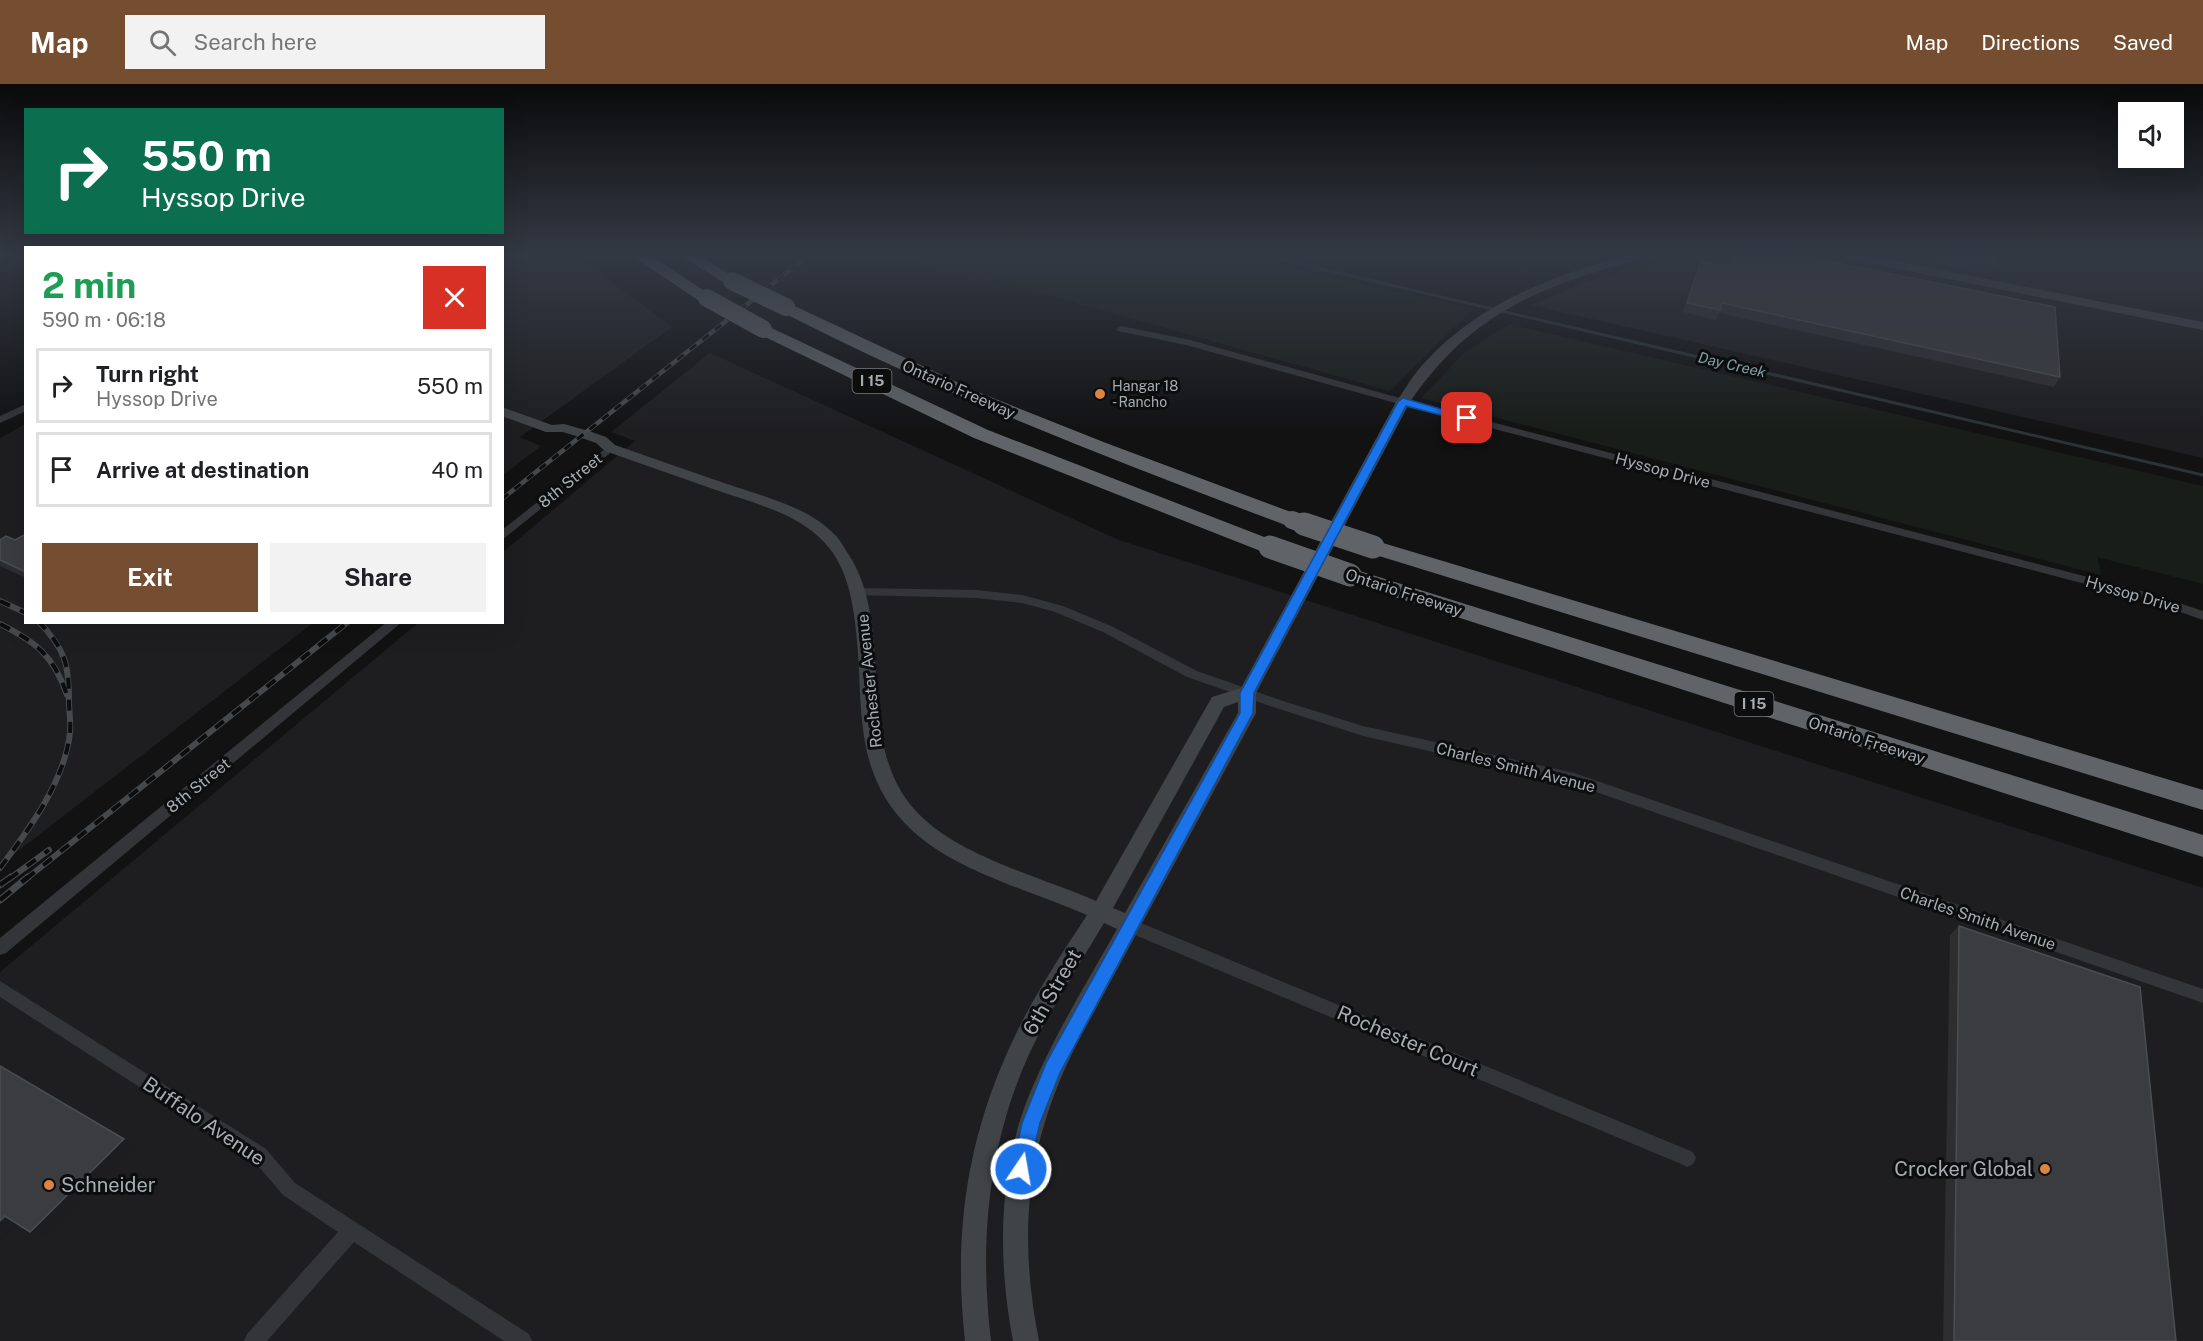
<!DOCTYPE html>
<html lang="en">
<head>
<meta charset="utf-8">
<style>
	body { margin:0; font-family:"Public Sans",sans-serif; background:#f2f2f2; color:#202124; height:100vh; display:flex; flex-direction:column; font-size:22px; white-space:nowrap }
	* { box-sizing:border-box; margin:0 }
	p { font-size:20px; color:#757577 }
	.icon { flex:none; width:33px; height:33px; fill:none; stroke:currentColor; stroke-width:2; stroke-linecap:round; stroke-linejoin:round }
	.map { position:relative; flex:1; overflow:hidden }
	.drawer { position:absolute; left:24px; top:162px; width:480px; height:378px; display:flex; flex-direction:column; background:#fff; border-radius:0px; box-shadow:0 6px 24px #0002 }
	.drawer>* { flex:none }
	.hud { position:absolute; left:24px; top:24px; width:480px; height:126px; border-radius:0px; box-shadow:0 6px 24px #0002; background:#0b6e4f; color:#fff; overflow:hidden }
	.tools { position:absolute; left:2118px; top:18px; display:grid; gap:12px }
	.tools a { display:grid; place-items:center; width:66px; height:66px; border-radius:0px; background:#fff; box-shadow:0 6px 24px #0002; font-size:30px }
	.pin { position:absolute; display:grid; place-items:center; width:51px; height:51px; color:#fff; margin:-26px; border-radius:12px; box-shadow:0 3px 9px #0006 }
	.me { position:absolute; width:66px; margin:-33px; rotate:12deg; stroke-linejoin:round; filter:drop-shadow(0 0 4px #0008) }
	.turn { display:flex; align-items:center; gap:21px; height:126px; padding:0 18px; font-size:27px }
	.turn .icon { width:78px; height:78px; stroke-width:2.5 }
	.turn b { display:block; font-size:42px; line-height:51px }
	.round { display:grid; place-items:center; flex:none; width:63px; height:63px; border-radius:0px; background:#f2f2f2 }
	.overview { display:flex; align-items:center; justify-content:space-between; height:102px; padding:0 18px }
	h1 { font-size:36px; font-weight:700; line-height:45px; color:#1e9e55 }
	.cta { display:flex; gap:12px; margin-top:auto; padding:12px 18px }
	.cta a { flex:1; height:69px; border-radius:0px; background:#754e31; color:#fff; font-size:24px; font-weight:700; line-height:69px; text-align:center }
	.cta a+a { background:#f2f2f2; color:#202124 }
	ul { padding:0; list-style:none }
	li { display:flex; align-items:center; gap:18px; height:75px; margin:0 12px 9px; padding:0 6px; border:3px solid #e0e0e0; border-radius:0px }
	li div { flex:1 }
	li b { display:block; font-size:22px }
	li em { font-style:normal }
	header { display:flex; align-items:center; gap:36px; box-sizing:border-box; height:84px; padding:0 30px; background:#754e31; color:#fff }
	header strong { font-size:28px }
	nav { display:flex; gap:33px; margin-inline-start:auto; font-size:21px }
	.search { width:420px; height:54px; background:#f2f2f2; display:flex; align-items:center; gap:15px; box-sizing:border-box; padding:0 21px; border-radius:0px; color:#757577; font-size:22px }
	.map>svg:first-child { display:block }
	.built { fill:#1e1e20 }
	.green { fill:#191d19 }
	.lines { fill:none; stroke-linecap:round; stroke-linejoin:round }
	.stream { stroke:#2a3335; stroke-width:3 }
	.street { fill:#333538; fill-rule:evenodd }
	.secondary { fill:#414447; fill-rule:evenodd }
	.highway { fill:#606468; fill-rule:evenodd }
	.rail-far2-casing { stroke:#46494c; stroke-width:4.5 }
	.rail-far1-casing { stroke:#46494c; stroke-width:6 }
	.rail-casing { stroke:#46494c; stroke-width:7 }
	.rail-far2 { stroke:#0d0d0e; stroke-width:3; stroke-dasharray:8; stroke-linecap:butt }
	.rail-far1 { stroke:#0d0d0e; stroke-width:4; stroke-dasharray:11; stroke-linecap:butt }
	.rail { stroke:#0d0d0e; stroke-width:4.5; stroke-dasharray:14; stroke-linecap:butt }
	.highway-bridge-far1 { stroke:#606468; stroke-width:18 }
	.highway-bridge { stroke:#606468; stroke-width:23 }
	.wall { fill:#2e2e31 }
	.shaded-wall { fill:#1d1d1f }
	.building { fill:#3b3c3f; stroke:#4b4e51; stroke-width:1.5 }
	.route { fill:#1a73e8; stroke:#114b97; stroke-width:1.5 }
	.poi-dot { fill:#dc8441; stroke:#0d0d0e; stroke-width:2 }
	.labels { text-anchor:middle; stroke-width:6; stroke-linejoin:round; paint-order:stroke }
	.far-poi-label { font-size:14px; fill:#a5acb2; stroke:#0d0d0e; text-anchor:start }
	.far-water-label { font-size:15px; font-style:italic; fill:#7fa0aa; stroke:#0d0d0e }
	.shield { fill:#0d0d0e; stroke:#777c81; stroke-width:1.5 }
	.shield-label { font-size:15px; font-weight:bold; fill:#a5acb2 }
	.street-label { font-size:16px; fill:#a5acb2; stroke:#0d0d0e }
	.near-street-label { font-size:20px; fill:#a5acb2; stroke:#0d0d0e }
	.near-poi-label { font-size:20px; fill:#a5acb2; stroke:#0d0d0e; text-anchor:end }
</style>
</head>
<body>
<header>
<strong>Map</strong>
<div class="search"><svg class="icon" aria-label="search" viewBox="0 0 24 24"><circle cx="10" cy="10" r="6"/><path d="M15 15l6 6"/></svg>Search here</div>
<nav><a>Map</a><a>Directions</a><a>Saved</a></nav>
</header>
<div class="map">
<svg width="2203" height="1257" viewBox="0 0 2203 1257">
	<rect width="100%" height="100%" fill="#121213"/>
	<g class="built">
		<path d="M503,171H575L672,243L520,353L541,362L503,391Z"/>
		<path d="M1684,171H2203V374L1531,221L1586,198Z"/>
		<path d="M710,269L1119,456L2203,804V1257H0V888L418,539L502,538L503,468L635,357L611,348Z"/>
		<path d="M25,340L26,538L313,539L0,781V354Z"/>
	</g>
	<g class="green">
		<path d="M905,171H1226L1474,224L1390,307Z"/>
		<path d="M1509,240L2203,402V500L2097,473L2101,491L1421,314L1464,269Z"/>
	</g>
	<g class="lines">
		<path class="stream" d="M1262,171L2203,391"/>
		<g class="street">
			<path d="M1121,242L1190,256L1407,316L2149,509L2203,527V536L2146,516L1399,320L1186,261L1118,247L1116,245Z"/>
			<path d="M26,320V327L0,339V332Z"/>
			<path d="M610,361L615,364L614,366L502,456V446Z"/>
			<path d="M859,504L977,506L1022,511L1063,522L1111,542L1197,587L1280,616L1363,642L1574,689L2203,905V919L1573,700L1363,652L1270,622L1187,593L1103,548L1055,528L1022,519L977,514L855,511L853,508Z"/>
			<path d="M387,538H402L6,869L0,871V854Z"/>
			<path d="M1129,834L1693,1068L1696,1074L1693,1080L1687,1083L1681,1080L1123,846L1121,841L1123,836Z"/>
			<path d="M0,897L266,1065L295,1099L529,1250L532,1257H504L354,1158L267,1257H244L247,1250L338,1148L283,1111L254,1077L0,913Z"/>
		</g>
		<g class="secondary">
			<path d="M1627,171H1646L1644,174C1543,201 1471,228 1410,318L1256,609V629L1080,954C1027,1054 1017,1146 1039,1257H1013C998,1179 998,1094 1026,1019C1050,958 1085,902 1117,845L1104,839C1079,881 1052,922 1031,966C988,1058 979,1157 991,1257H965C953,1149 967,1052 1014,954C1034,911 1061,871 1087,831C992,790 882,773 864,652C859,620 860,588 857,557C854,523 849,485 825,459C798,429 753,419 716,406C679,393 642,380 605,367L596,359L579,353L563,348H546L502,332V323L552,341L564,340L589,347L606,353L615,361C652,374 689,387 727,400C764,413 808,422 836,452C841,457 845,465 849,471C899,550 849,668 924,735C966,774 1043,794 1096,817L1212,613L1241,604L1396,318C1406,304 1414,289 1426,277C1480,219 1552,192 1627,171ZM1238,618V629L1125,829L1113,824L1224,623Z"/>
			<path d="M1843,171H1866L2203,238V246L1849,175Z"/>
		</g>
		<g class="highway">
			<path d="M631,171H650L715,214L713,218H701Z"/>
			<path d="M680,171H699L740,197L732,202L726,200Z"/>
			<path d="M786,218L978,308L1106,359L1299,431L1302,436L1299,441L1292,443L1285,441C1113,376 943,311 780,227L778,223L780,219Z"/>
			<path d="M763,240L988,346L1277,458L1281,463L1277,468L1270,470L1263,468L974,354L757,249L754,245L757,241Z"/>
			<path d="M1373,456L2203,706V726L1366,468L1362,463L1366,458Z"/>
			<path d="M1350,484L2203,751V773L1342,496L1339,491L1342,486Z"/>
		</g>
		<defs>
			<path id="rail-far2" d="M502,415L809,171"/>
			<g id="rail-far1">
				<path d="M0,517L26,529"/>
				<path d="M0,540C36,558 54,572 67,611"/>
				<path d="M0,784C29,745 64,699 70,649C71,638 69,627 69,617C69,580 65,565 39,538"/>
				<path d="M9,795L49,766"/>
				<path d="M26,795L348,538"/>
			</g>
			<g id="rail">
				<path d="M0,801L11,793"/>
				<path d="M0,816L28,793"/>
			</g>
		</defs>
		<use href="#rail-far2" class="rail-far2-casing"/>
		<use href="#rail-far1" class="rail-far1-casing"/>
		<use href="#rail" class="rail-casing"/>
		<use href="#rail-far2" class="rail-far2"/>
		<use href="#rail-far1" class="rail-far1"/>
		<use href="#rail" class="rail"/>
		<g class="highway-bridge-far1">
			<path d="M732,197L786,223"/>
			<path d="M707,214L763,245"/>
			<path d="M1292,436L1309,442"/>
		</g>
		<g class="highway-bridge">
			<path d="M1304,440L1373,463"/>
			<path d="M1270,463L1350,491"/>
		</g>
	</g>
	<g class="wall">
		<path d="M1735,171H1799L2060,293L2054,303L1719,229L1716,236L1683,228L1701,177L1731,183Z"/>
		<path d="M1898,171H1994L1995,180L1989,189Z"/>
		<path d="M26,450V494L0,482V456H15Z"/>
		<path d="M1959,842L2176,1257H1943L1950,851Z"/>
	</g>
	<g class="shaded-wall">
		<path d="M124,1055L136,1063L43,1155L30,1148Z"/>
		<path d="M5,1132L19,1139L0,1157V1137Z"/>
	</g>
	<g class="building">
		<path d="M1736,171H1799L2055,223L2060,293L1722,219L1720,226L1687,219L1701,177L1732,183Z"/>
		<path d="M1949,171H1994L1995,180Z"/>
		<path d="M26,450V488L0,476V456L6,452L15,456Z"/>
		<path d="M1959,842L2140,903L2176,1257H1954Z"/>
		<path d="M0,982L124,1055L30,1148L5,1132L0,1137Z"/>
	</g>
	<linearGradient id="sky" x2="0" y2="1"><stop stop-color="#0a0a0a"/><stop offset="0.49" stop-color="#333944"/><stop offset="1" stop-color="#333944" stop-opacity="0"/></linearGradient>
	<rect width="2203" height="347" fill="url(#sky)"/>
	<path class="route" d="M1403,314L1472,334L1467,338L1406,322L1254,609L1253,629L1060,989L1040,1039L1028,1091L1021,1094L1015,1091L1012,1085L1022,1039L1046,979L1240,629V609L1398,318Z"/>
	<g class="poi-dot">
		<circle cx="1100" cy="310" r="6"/>
		<circle cx="2045" cy="1085" r="6"/>
		<circle cx="49" cy="1101" r="6"/>
	</g>
	<g class="labels">
		<g class="far-poi-label">
			<text x="1112" y="307">Hangar 18<tspan x="1112" dy="16">- Rancho</tspan></text>
		</g>
		<g class="far-water-label">
			<text transform="translate(1732 281) rotate(13)" y="5">Day Creek</text>
		</g>
		<g class="shield">
			<rect x="852.5" y="285" width="39" height="24" rx="4.5"/>
			<rect x="1734.5" y="608" width="39" height="24" rx="4.5"/>
		</g>
		<g class="shield-label">
			<text x="872" y="302">I 15</text>
			<text x="1754" y="625">I 15</text>
		</g>
		<g class="street-label">
			<text transform="translate(959 305) rotate(24)" y="6">Ontario Freeway</text>
			<text transform="translate(1663 386) rotate(15)" y="6">Hyssop Drive</text>
			<text transform="translate(570 396) rotate(-39)" y="6">8th Street</text>
			<text transform="translate(1404 508) rotate(18)" y="6">Ontario Freeway</text>
			<text transform="translate(2133 510) rotate(16)" y="6">Hyssop Drive</text>
			<text transform="translate(869 597) rotate(-96)" y="6">Rochester Avenue</text>
			<text transform="translate(1867 656) rotate(18)" y="6">Ontario Freeway</text>
			<text transform="translate(1516 683) rotate(14)" y="6">Charles Smith Avenue</text>
			<text transform="translate(198 701) rotate(-39)" y="6">8th Street</text>
			<text transform="translate(1978 834) rotate(19)" y="6">Charles Smith Avenue</text>
		</g>
		<g class="near-street-label">
			<text transform="translate(1052 908) rotate(-60)" y="7">6th Street</text>
			<text transform="translate(1408 957) rotate(23)" y="7">Rochester Court</text>
			<text transform="translate(204 1037) rotate(34)" y="7">Buffalo Avenue</text>
		</g>
		<g class="near-poi-label">
			<text x="2033" y="1092">Crocker Global</text>
			<text x="61" y="1108" text-anchor="start">Schneider</text>
		</g>
	</g>
</svg>
<div class="tools">
<a><svg class="icon" aria-label="sound" viewBox="0 0 24 24"><path d="M4 9h4l5-4v14l-5-4H4zM17 9q2 3 0 6"/></svg></a>
</div>
<div class="pin" style="left:1467px;top:334px;background:#d93025"><svg class="icon" aria-label="arrive" viewBox="0 0 24 24"><path d="M6 21V4h12l-3 4 3 4H6"/></svg></div>
<svg class="me" style="left:1021px;top:1085px" viewBox="-20 -20 40 40"><circle r="17" fill="#1a73e8" stroke="#fff" stroke-width="3"/><path d="M0-11L8 9 0 5-8 9z" fill="#fff"/></svg>
<div class="hud">
<div class="turn"><svg class="icon" aria-label="right" viewBox="0 0 24 24"><path d="M7 20v-9h11M14 6l5 5-5 5"/></svg><div><b>550 m</b>Hyssop Drive</div></div>
</div>
<section class="drawer">
<div class="overview"><div><h1>2 min</h1><p>590 m · 06:18</p></div><a class="round" style="background:#d93025;color:#fff"><svg class="icon" aria-label="close" viewBox="0 0 24 24"><path d="M6 6l12 12M18 6L6 18"/></svg></a></div>
<ul>
<li><svg class="icon" aria-label="right" viewBox="0 0 24 24"><path d="M7 20v-9h11M14 6l5 5-5 5"/></svg><div><b>Turn right</b><p>Hyssop Drive</p></div><em>550 m</em></li>
<li><svg class="icon" aria-label="arrive" viewBox="0 0 24 24"><path d="M6 21V4h12l-3 4 3 4H6"/></svg><div><b>Arrive at destination</b></div><em>40 m</em></li>
</ul>
<div class="cta"><a>Exit</a><a>Share</a></div>
</section>
</div>
</body>
</html>
